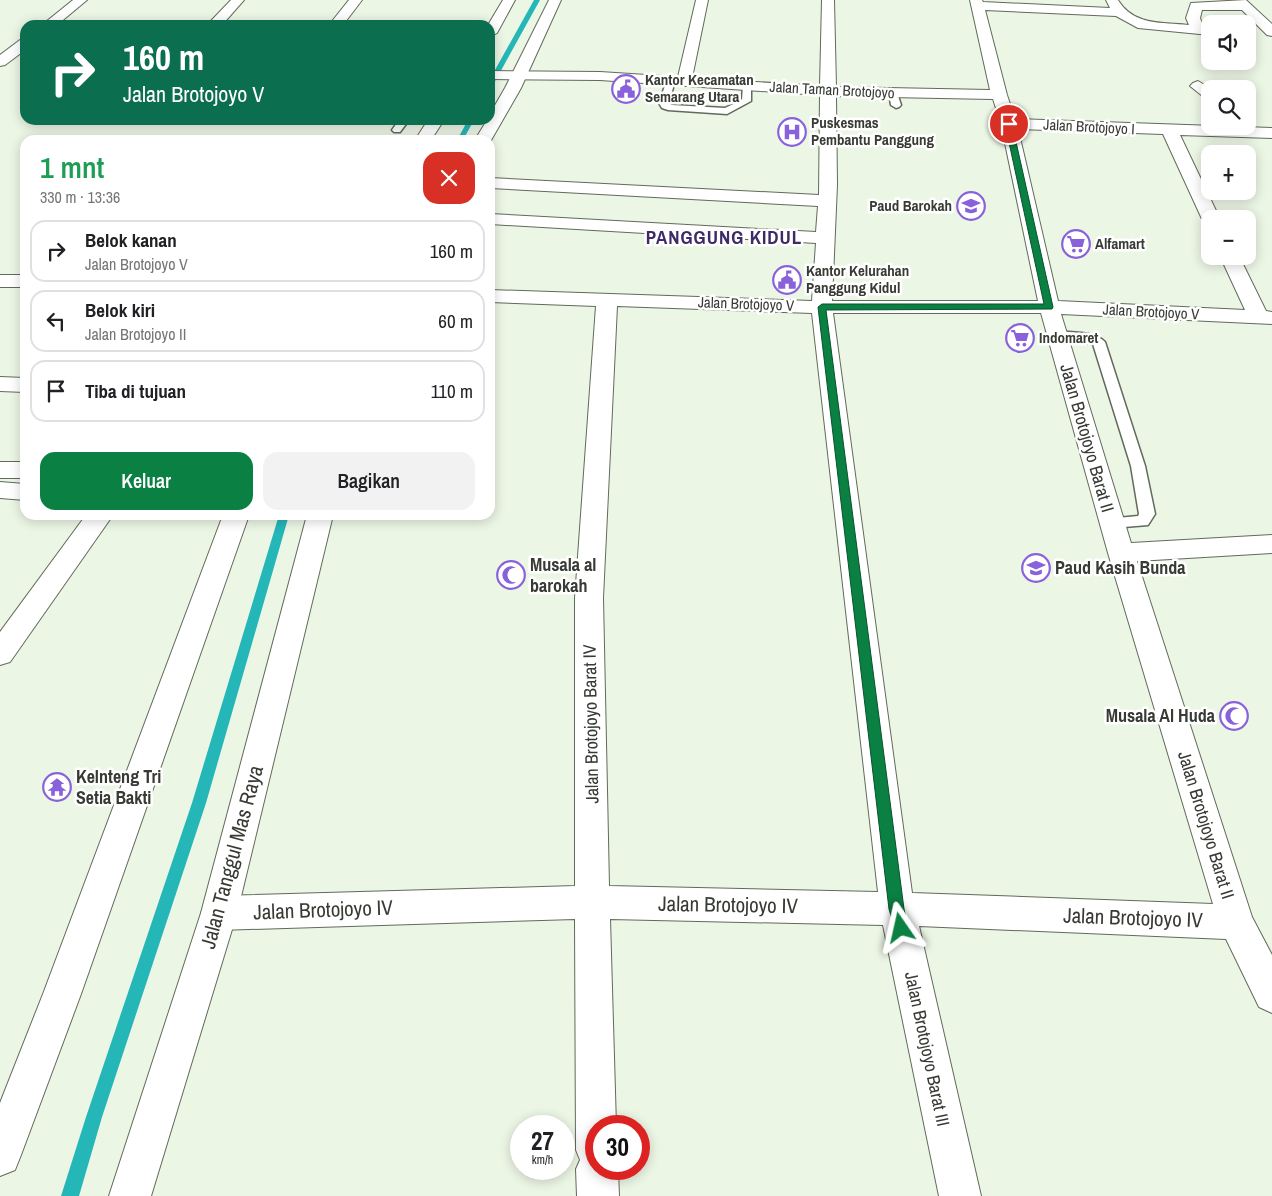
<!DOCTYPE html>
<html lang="id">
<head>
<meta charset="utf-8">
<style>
	body { margin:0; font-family:"Archivo Narrow",sans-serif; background:#f2f2f2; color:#202124; height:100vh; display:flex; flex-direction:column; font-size:19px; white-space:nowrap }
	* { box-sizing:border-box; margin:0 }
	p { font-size:16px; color:#757577 }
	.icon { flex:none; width:28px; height:28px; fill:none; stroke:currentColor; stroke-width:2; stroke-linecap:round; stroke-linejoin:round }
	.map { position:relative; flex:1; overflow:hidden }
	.panel { position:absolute; left:20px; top:135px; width:475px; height:385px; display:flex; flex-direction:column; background:#fff; border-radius:15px; box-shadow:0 2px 12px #0003 }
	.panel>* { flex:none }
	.banner { position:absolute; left:20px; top:20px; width:475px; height:105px; border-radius:15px; box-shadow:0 2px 12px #0003; background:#0b6e4f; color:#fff; overflow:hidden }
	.fabs { position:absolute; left:1201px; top:15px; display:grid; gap:10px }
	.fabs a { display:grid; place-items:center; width:55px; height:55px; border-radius:10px; background:#fff; box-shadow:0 2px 12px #0003; font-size:25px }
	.speed { position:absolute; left:510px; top:1115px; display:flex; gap:10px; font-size:25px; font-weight:700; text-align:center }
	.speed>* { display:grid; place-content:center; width:65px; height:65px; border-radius:50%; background:#fff; box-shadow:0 2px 12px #0003; line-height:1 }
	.speed small { font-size:12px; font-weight:400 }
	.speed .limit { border:8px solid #d22; background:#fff; color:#111 }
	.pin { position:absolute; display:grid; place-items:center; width:42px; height:42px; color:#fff; margin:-21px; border:2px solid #fff; border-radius:50%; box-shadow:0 1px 5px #0007 }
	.me { position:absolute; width:55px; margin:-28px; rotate:349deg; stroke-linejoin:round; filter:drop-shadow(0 0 4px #0008) }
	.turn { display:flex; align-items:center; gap:18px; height:105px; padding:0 20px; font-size:22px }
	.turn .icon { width:65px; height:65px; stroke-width:2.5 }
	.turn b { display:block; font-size:35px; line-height:42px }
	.round { display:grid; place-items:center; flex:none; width:52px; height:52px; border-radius:15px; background:#f2f2f2 }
	.overview { display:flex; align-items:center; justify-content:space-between; height:85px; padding:0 20px }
	h1 { font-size:30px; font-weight:600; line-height:38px; color:#1e9e55 }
	.button { display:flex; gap:10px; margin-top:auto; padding:10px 20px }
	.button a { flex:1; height:58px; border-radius:15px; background:#0b8043; color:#fff; font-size:20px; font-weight:600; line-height:58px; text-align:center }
	.button a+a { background:#f2f2f2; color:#202124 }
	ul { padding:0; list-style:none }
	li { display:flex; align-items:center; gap:15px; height:62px; margin:0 10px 8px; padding:0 10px; border:2px solid #e0e0e0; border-radius:15px }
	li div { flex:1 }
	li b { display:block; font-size:19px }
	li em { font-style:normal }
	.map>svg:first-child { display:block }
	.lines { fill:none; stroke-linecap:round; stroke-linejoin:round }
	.stream { fill:#25b6b8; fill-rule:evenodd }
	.lane-casing { stroke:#626a5b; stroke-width:3 }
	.street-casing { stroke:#626a5b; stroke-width:2 }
	.secondary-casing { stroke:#626a5b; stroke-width:2 }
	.lane { fill:#fff; fill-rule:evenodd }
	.street { fill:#fff; fill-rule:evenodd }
	.secondary { fill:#fff; fill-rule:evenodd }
	.route { fill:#0b8043; stroke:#07532c }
	.labels { text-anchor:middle; stroke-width:5; stroke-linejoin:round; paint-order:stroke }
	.far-poi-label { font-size:15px; font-weight:bold; fill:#373b34; stroke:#fff; text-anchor:start }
	.far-street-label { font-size:15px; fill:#373b34; stroke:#fff }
	.street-label { font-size:18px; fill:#373b34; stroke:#fff }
	.poi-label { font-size:18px; font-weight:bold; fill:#373b34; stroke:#fff; text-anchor:start }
	.far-district-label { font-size:19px; font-weight:bold; letter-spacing:1px; fill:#3e2a66; stroke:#fff }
	.near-street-label { font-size:21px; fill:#373b34; stroke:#fff }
</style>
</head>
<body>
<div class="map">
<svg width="1272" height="1196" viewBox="0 0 1272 1196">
	<rect width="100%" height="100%" fill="#ecf6e5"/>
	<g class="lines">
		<g class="stream">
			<path d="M534,0H540L493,85L490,87V79Z"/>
			<path d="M468,120H474L463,140H457Z"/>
			<path d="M279,515H289L206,803L102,1117L79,1196H61L86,1117L192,803Z"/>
		</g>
		<defs>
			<g id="lane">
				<path d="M671,77L675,80L669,103L672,105L725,108L742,100L743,85L747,82L751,85V101L727,114L668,110L662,108L659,103L667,80Z"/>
				<path d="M893,90L897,93L901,105L899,107L896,108L891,105L889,93Z"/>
				<path d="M399,120H409L400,132H394L392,130Z"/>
				<path d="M1057,331C1071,333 1095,331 1105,342L1145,466L1155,514L1148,525L1112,528L1107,527L1104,523L1107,519L1138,516L1139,514L1131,466L1093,344L1053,338L1051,335L1053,332Z"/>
			</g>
			<g id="street">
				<path d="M73,0H87L57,25H42Z"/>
				<path d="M231,0H244L222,25H207Z"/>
				<path d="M349,0H362L343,25H329Z"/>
				<path d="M696,0H708L692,78L820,86L822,0H834L836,87L990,90L970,0H982L983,2L1110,8L1106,0H1118C1134,26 1162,22 1189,25L1186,18L1191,3L1246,0L1272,24V36L1267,35L1242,10H1202L1200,18L1203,26L1210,27V35L1138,28L1116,16L985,10L1007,95L1015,119L1272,128V138L1180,135L1220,219H1210V224L1205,223L1202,219L1163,134L1018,129L1058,301L1245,310L1220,256H1239L1266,311L1272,312V324L1061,314L1131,543L1272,535V553L1137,561L1252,917L1272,955V1013L1259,1007L1226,939L919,926L981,1196H939L883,925L610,919L616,1126H596V1169H618L619,1196H577L576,1169L580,1160L576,1150L575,919L219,930L207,925L201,913L207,901L219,896L575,886V598L596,306L490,302V290L812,301L816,243L490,224V214L816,232L818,206L490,188V178L819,195L820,95L600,80L490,79V71L600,72L678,77ZM836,96L993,99L1001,124L1038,301H832L837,185ZM617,306L812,313L878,892L609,886L603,598ZM833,313H1041L1108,553L1213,904L912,893Z"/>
				<path d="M25,39V50L5,65L0,66V55L20,40Z"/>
				<path d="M1198,81L1211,89L1210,100L1205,98L1190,86L1193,83Z"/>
				<path d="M0,377L25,378V392L0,391Z"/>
				<rect x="0" y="462" width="25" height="16"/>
				<path d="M0,482L25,484V500L0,498Z"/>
				<path d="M86,515H113L10,662L0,665V632Z"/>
			</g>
			<g id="secondary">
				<path d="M503,0H515L497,33L490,37V25H488Z"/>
				<path d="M549,0H561L521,88L490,142V140H475L487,120H490V114L505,88Z"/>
				<path d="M428,120H444L431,140H415Z"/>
				<rect x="0" y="275" width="25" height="12"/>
				<path d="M223,515H249L81,994L21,1155L15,1170L0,1176V1103L43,994Z"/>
				<path d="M307,515H333L237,913L151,1196H109L201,913Z"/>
			</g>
		</defs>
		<use href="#lane" class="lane-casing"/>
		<use href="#street" class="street-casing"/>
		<use href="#secondary" class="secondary-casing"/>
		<use href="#lane" class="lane"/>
		<use href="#street" class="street"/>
		<use href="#secondary" class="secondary"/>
	</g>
	<path class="route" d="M1009,122L1012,124L1053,307L1052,309L826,310L904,909L908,928L906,933L901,935L896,933L889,909L818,307L822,304H1044L1005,124Z"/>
	<defs>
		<symbol id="civic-ring" viewBox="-11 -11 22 22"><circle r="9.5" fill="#fff" stroke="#8961db" stroke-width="1.5"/><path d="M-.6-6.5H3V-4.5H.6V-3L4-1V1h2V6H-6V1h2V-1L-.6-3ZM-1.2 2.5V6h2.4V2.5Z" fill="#8961db"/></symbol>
		<symbol id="hospital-ring" viewBox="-11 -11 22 22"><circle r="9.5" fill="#fff" stroke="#8961db" stroke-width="1.5"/><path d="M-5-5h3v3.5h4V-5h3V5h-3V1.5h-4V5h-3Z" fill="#8961db"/></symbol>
		<symbol id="school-ring" viewBox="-11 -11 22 22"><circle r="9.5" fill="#fff" stroke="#8961db" stroke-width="1.5"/><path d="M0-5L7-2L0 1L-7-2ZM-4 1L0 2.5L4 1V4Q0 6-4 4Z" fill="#8961db"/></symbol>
		<symbol id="supermarket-ring" viewBox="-11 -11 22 22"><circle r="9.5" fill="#fff" stroke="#8961db" stroke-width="1.5"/><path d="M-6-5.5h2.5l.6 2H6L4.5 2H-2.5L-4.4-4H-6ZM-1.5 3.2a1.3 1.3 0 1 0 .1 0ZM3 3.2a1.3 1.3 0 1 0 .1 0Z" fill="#8961db"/></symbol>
		<symbol id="mosque-ring" viewBox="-11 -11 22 22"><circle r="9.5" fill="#fff" stroke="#8961db" stroke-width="1.5"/><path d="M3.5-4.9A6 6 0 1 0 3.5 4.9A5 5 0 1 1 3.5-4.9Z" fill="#8961db"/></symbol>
		<symbol id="temple-ring" viewBox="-11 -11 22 22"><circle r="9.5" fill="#fff" stroke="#8961db" stroke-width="1.5"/><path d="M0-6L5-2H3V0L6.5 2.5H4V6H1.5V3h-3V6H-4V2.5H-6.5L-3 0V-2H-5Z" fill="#8961db"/></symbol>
	</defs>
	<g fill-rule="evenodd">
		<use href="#civic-ring" x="610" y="73" width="32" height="32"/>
		<use href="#hospital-ring" x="776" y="116" width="32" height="32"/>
		<use href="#school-ring" x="955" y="190" width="32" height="32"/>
		<use href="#supermarket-ring" x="1060" y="228" width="32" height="32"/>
		<use href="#civic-ring" x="771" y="264" width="32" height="32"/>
		<use href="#supermarket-ring" x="1004" y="322" width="32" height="32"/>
		<use href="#school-ring" x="1020" y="552" width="32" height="32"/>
		<use href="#mosque-ring" x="495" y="559" width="32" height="32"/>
		<use href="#mosque-ring" x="1218" y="700" width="32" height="32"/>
		<use href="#temple-ring" x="41" y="771" width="32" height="32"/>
	</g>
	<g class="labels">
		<g class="far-poi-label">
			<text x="645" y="85">Kantor Kecamatan<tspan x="645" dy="17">Semarang Utara</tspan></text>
			<text x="811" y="128">Puskesmas<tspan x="811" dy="17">Pembantu Panggung</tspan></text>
			<text x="952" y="211" text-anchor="end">Paud Barokah</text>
			<text x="1095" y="249">Alfamart</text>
			<text x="806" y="276">Kantor Kelurahan<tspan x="806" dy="17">Panggung Kidul</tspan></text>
			<text x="1039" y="343">Indomaret</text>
		</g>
		<g class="far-street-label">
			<text transform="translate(832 90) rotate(3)" y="5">Jalan Taman Brotojoyo</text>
			<text transform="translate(1089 127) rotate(3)" y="5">Jalan Brotojoyo I</text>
			<text transform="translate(746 304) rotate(2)" y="5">Jalan Brotojoyo V</text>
			<text transform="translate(1151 312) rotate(3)" y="5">Jalan Brotojoyo V</text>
		</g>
		<g class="street-label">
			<text transform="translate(1087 438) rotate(74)" y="6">Jalan Brotojoyo Barat II</text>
			<text transform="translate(591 724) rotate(-91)" y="6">Jalan Brotojoyo Barat IV</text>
			<text transform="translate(1206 825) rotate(73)" y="6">Jalan Brotojoyo Barat II</text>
			<text transform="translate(927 1049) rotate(78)" y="6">Jalan Brotojoyo Barat III</text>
		</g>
		<g class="poi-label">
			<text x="530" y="571">Musala al<tspan x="530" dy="21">barokah</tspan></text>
			<text x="1055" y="574">Paud Kasih Bunda</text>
			<text x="1215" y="722" text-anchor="end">Musala Al Huda</text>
			<text x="76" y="783">Kelnteng Tri<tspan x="76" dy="21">Setia Bakti</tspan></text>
		</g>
		<g class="far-district-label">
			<text x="724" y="244">PANGGUNG KIDUL</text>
		</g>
		<g class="near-street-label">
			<text transform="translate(232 857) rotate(-75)" y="7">Jalan Tanggul Mas Raya</text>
			<text transform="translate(728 905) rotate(1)" y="7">Jalan Brotojoyo IV</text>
			<text transform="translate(323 910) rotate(-2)" y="7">Jalan Brotojoyo IV</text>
			<text transform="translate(1133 918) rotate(2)" y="7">Jalan Brotojoyo IV</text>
		</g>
	</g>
</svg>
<div class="fabs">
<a><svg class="icon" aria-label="sound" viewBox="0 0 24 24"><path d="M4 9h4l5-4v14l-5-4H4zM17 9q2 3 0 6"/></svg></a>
<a><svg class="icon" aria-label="search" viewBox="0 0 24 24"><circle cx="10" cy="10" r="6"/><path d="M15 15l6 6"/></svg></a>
<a>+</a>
<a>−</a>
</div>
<div class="speed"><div>27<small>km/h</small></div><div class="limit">30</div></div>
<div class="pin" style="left:1009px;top:124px;background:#d93025"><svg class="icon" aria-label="arrive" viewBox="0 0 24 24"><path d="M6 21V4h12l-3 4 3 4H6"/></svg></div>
<svg class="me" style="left:901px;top:928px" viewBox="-20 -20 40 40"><path d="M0-17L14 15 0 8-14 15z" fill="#0b8043" stroke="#fff" stroke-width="4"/></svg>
<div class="banner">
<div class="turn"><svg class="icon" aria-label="right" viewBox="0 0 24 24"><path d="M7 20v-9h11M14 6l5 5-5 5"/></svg><div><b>160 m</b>Jalan Brotojoyo V</div></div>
</div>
<section class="panel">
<div class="overview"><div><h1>1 mnt</h1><p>330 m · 13:36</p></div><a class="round" style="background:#d93025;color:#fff"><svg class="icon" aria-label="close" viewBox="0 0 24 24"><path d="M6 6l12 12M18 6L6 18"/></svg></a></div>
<ul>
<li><svg class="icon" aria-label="right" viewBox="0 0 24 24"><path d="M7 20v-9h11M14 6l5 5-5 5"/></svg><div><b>Belok kanan</b><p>Jalan Brotojoyo V</p></div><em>160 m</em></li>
<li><svg class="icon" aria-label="left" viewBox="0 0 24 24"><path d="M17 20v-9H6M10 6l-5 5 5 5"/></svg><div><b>Belok kiri</b><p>Jalan Brotojoyo II</p></div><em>60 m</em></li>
<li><svg class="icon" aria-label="arrive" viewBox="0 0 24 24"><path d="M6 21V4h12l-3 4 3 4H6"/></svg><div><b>Tiba di tujuan</b></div><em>110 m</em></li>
</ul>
<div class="button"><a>Keluar</a><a>Bagikan</a></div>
</section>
</div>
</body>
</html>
